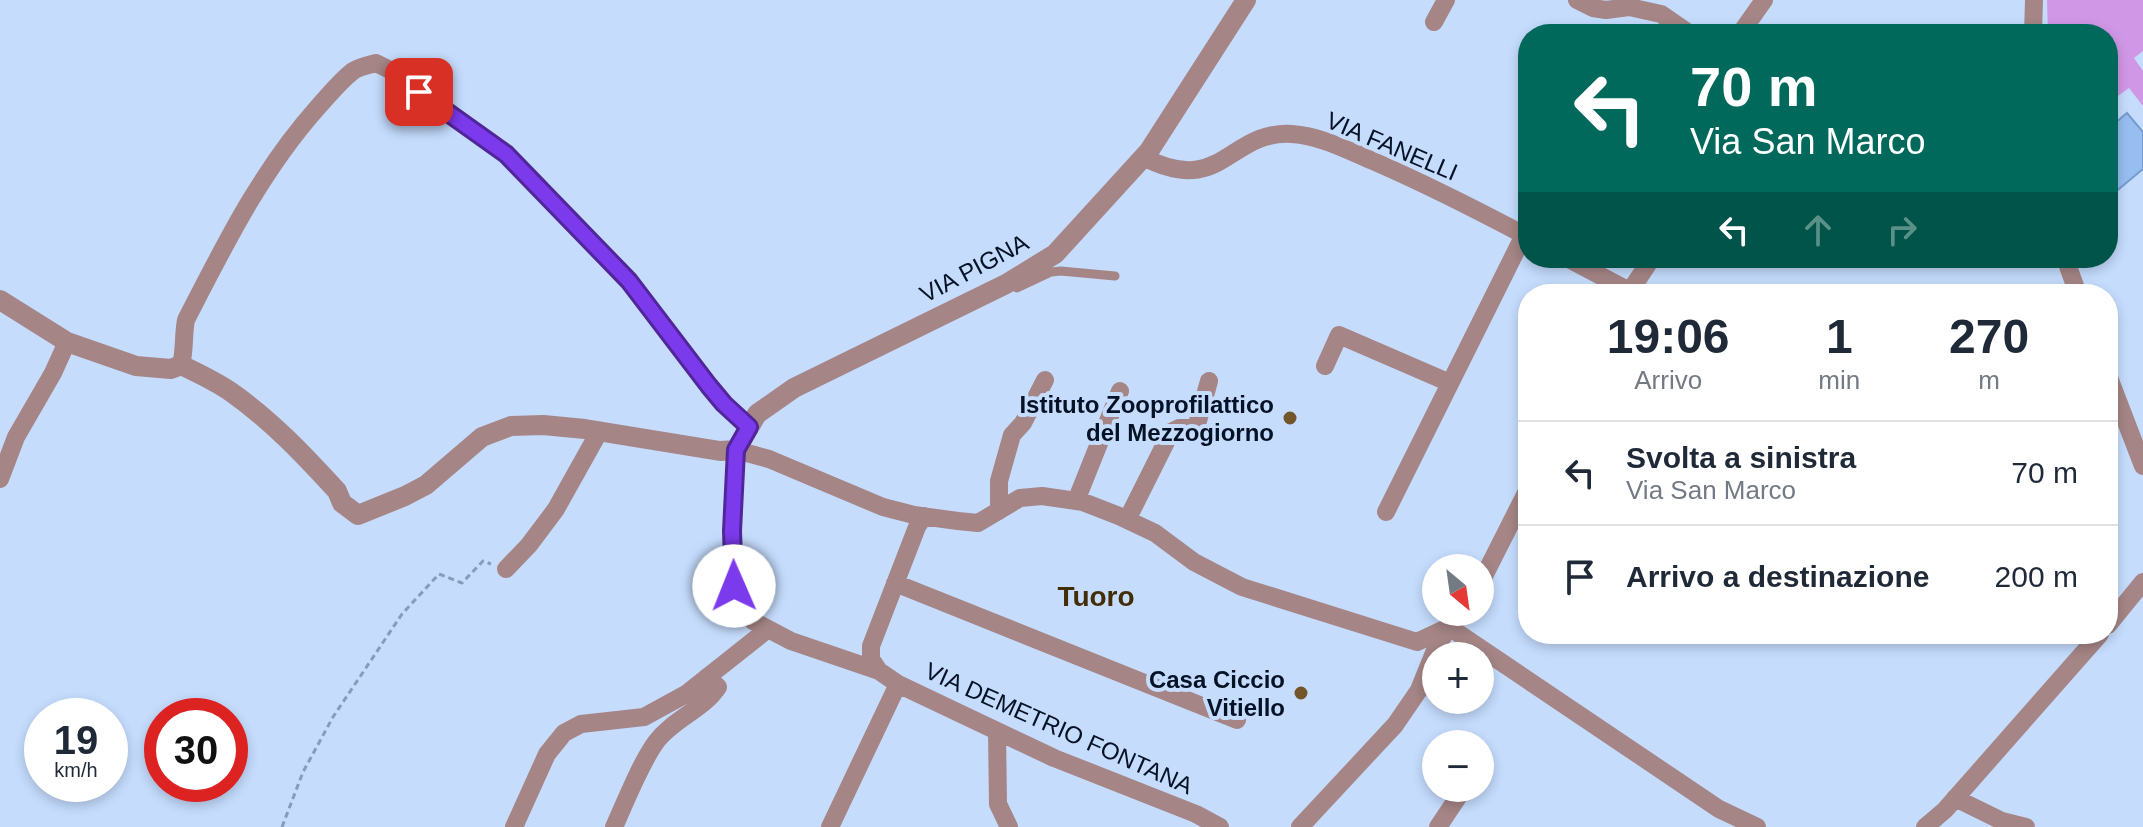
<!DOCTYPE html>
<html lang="it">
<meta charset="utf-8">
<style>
:root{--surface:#fff;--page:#f6f6f7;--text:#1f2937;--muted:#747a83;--line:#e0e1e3}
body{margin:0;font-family:Arial,sans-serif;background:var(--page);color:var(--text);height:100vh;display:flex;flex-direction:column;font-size:30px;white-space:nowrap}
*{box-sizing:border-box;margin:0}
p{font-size:26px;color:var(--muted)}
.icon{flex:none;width:44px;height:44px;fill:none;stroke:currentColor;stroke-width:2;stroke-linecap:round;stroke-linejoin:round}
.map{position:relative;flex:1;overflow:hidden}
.drawer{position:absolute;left:1518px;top:284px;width:600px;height:360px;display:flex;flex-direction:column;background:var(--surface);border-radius:32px;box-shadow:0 4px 12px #0003}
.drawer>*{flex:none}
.top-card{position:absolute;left:1518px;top:24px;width:600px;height:244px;border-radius:32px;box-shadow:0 4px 12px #0003;background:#00695c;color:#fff;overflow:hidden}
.needle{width:52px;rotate:151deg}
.buttons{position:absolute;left:1422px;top:554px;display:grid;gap:16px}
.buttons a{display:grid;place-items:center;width:72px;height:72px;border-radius:50%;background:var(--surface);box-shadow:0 4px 12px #0003;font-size:40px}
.speed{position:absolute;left:24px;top:698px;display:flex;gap:16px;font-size:40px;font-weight:700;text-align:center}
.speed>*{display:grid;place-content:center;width:104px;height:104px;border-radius:50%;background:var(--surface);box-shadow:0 4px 12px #0003;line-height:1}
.speed small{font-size:20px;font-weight:400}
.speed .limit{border:12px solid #d22;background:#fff;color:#111}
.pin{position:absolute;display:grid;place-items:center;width:68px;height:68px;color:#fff;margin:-34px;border-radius:16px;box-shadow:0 4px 12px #0006}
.me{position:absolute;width:88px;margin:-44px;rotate:359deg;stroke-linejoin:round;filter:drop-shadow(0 0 6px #0008)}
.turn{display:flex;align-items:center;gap:28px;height:168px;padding:0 40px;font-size:36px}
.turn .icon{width:104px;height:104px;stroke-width:2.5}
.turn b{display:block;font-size:56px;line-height:68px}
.lanes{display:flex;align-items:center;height:76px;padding:0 40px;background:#0003;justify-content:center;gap:40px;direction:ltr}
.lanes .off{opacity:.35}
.eta{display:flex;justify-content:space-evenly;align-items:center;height:136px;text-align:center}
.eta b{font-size:48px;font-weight:600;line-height:56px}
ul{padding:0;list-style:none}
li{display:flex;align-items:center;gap:24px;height:104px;padding:0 40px;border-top:2px solid var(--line)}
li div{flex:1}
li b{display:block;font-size:30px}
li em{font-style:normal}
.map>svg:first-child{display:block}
</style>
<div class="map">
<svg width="2143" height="827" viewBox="0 0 2143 827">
<rect width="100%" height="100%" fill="#c5dcfd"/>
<!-- green -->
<path fill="#d097e6" d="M2047,0H2143V51L2134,58L2143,71V106L2129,88L2115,98L2108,90V34H2048Z"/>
<!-- building -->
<path fill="#97bdf1" stroke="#769ccf" stroke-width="2" d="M2127,113L2143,132V169L2108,198V129Z"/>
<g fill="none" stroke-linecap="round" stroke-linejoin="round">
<!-- path -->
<path stroke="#889cb9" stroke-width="3" stroke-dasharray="6 4" stroke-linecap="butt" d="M282,827L303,772L333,717L402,614L439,574L462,583L483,561L491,564"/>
<!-- service -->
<path stroke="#a58586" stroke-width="9" d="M1017,288L1051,272L1061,271L1115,276"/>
<!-- minor -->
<path stroke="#a58586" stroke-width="18" d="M1577,0L1593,8L1606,10L1629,7L1661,14L1690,34
M1434,22L1446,0
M1740,34L1764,0
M2033,34L2034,0
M1143,157C1223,198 1228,130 1292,134C1321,136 1347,150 1373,161C1426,184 1477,210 1528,237
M1567,258L1635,294
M2065,258L2078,294
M1628,294L1652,258
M181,365C185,350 183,335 186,320C225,244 261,171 318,107C329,95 340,81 353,71C359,67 368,65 376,63L396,73L443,110L506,154L629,281L709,386L724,404L749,427
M1325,366L1339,335L1450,383
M2108,375L2143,466
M0,479L16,437L53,373L67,342
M1076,501L1120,391
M999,511V481L1012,435L1023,423L1045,380
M1386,512L1524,235
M1127,520L1171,432L1179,428H1196L1209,381
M506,569L529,545L556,509L599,432
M895,583L1237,720
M1480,584L1528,489
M2108,625L2143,582
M1449,627L1719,809L1757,827
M879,671L871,659V646L917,527L924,516
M997,732L998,804L1009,827
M1955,798L2002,821L2026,827
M514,827L547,754L564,733L581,724L644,717L686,694L768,629
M614,827C626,801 640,764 656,742C673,719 703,710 718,687L707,677
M830,827L898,684
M1220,827L1196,814L1054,758L898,684L879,671L791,641L753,621L740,602L734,586L732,531L736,450L769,459L883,507L914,515L958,521L978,523L1020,498L1042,496L1083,502L1119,516L1155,533L1194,562L1242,587L1417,642L1449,627
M1300,827L1395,725L1419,690L1436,648L1449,627L1462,612
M1438,827L1464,788
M1925,827L1945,810L2100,634"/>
<!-- tertiary -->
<path stroke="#a58586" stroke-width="20" d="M0,300L67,342L136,366L171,369L181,365C198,373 215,381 231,392C271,420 304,455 337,491L342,503L358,515L405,496L426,485L482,437L511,426L543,425L585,429L720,451L736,450L757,414L794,388L1006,284L1055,254L1149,151L1246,0"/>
</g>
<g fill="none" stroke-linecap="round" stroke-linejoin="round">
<!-- route casing -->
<g stroke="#51269a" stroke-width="20">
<path id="route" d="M419,92L506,154L629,281L709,386L724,404L749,427L736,450L732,531L734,586"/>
</g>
<!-- route -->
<use href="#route" stroke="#7c3aed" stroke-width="14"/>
</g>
<!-- markers -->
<g fill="#725528" stroke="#c5dcfd" stroke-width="3">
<circle cx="1290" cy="418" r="8"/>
<circle cx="1301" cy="693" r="8"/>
</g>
<g text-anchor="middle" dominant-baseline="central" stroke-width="8" stroke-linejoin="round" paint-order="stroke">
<!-- street labels -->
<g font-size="24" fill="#051225" stroke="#c5dcfd">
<text transform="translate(1392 146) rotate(23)">VIA FANELLI</text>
<text transform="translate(974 268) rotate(-28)">VIA PIGNA</text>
<text transform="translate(1059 728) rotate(24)">VIA DEMETRIO FONTANA</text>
</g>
<!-- poi labels -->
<g font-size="24" font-weight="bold" fill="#051225" stroke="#c5dcfd" text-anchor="end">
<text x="1274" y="404">Istituto Zooprofilattico<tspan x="1274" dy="28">del Mezzogiorno</tspan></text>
<text x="1285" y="679">Casa Ciccio<tspan x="1285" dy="28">Vitiello</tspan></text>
</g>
<!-- quarter labels -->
<g font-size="28" font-weight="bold" fill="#432d07" stroke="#c5dcfd">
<text x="1096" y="596">Tuoro</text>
</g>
</g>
</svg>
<div class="buttons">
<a><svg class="needle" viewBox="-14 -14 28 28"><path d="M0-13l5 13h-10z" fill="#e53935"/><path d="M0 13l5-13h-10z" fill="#747a83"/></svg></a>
<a>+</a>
<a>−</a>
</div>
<div class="speed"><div>19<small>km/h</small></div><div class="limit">30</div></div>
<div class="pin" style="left:419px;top:92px;background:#d93025"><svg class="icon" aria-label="arrive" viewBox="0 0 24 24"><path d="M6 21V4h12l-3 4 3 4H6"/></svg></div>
<svg class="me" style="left:734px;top:586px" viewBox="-20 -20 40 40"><circle r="19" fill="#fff"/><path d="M0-13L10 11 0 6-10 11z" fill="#7c3aed"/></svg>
<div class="top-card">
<div class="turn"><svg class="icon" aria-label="left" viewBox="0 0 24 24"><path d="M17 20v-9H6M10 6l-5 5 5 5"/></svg><div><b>70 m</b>Via San Marco</div></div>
<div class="lanes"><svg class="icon" aria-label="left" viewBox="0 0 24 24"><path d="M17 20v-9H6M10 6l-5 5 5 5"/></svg><svg class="icon off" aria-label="ahead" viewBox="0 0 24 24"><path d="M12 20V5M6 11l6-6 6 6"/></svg><svg class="icon off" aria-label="right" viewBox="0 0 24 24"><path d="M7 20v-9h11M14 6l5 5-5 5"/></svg></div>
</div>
<section class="drawer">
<div class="eta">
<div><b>19:06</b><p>Arrivo</p></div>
<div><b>1</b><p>min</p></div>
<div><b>270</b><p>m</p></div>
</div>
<ul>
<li><svg class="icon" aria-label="left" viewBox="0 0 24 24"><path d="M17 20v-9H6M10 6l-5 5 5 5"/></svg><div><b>Svolta a sinistra</b><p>Via San Marco</p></div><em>70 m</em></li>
<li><svg class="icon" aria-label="arrive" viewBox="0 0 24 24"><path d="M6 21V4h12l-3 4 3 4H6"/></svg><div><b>Arrivo a destinazione</b></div><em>200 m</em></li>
</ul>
</section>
</div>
